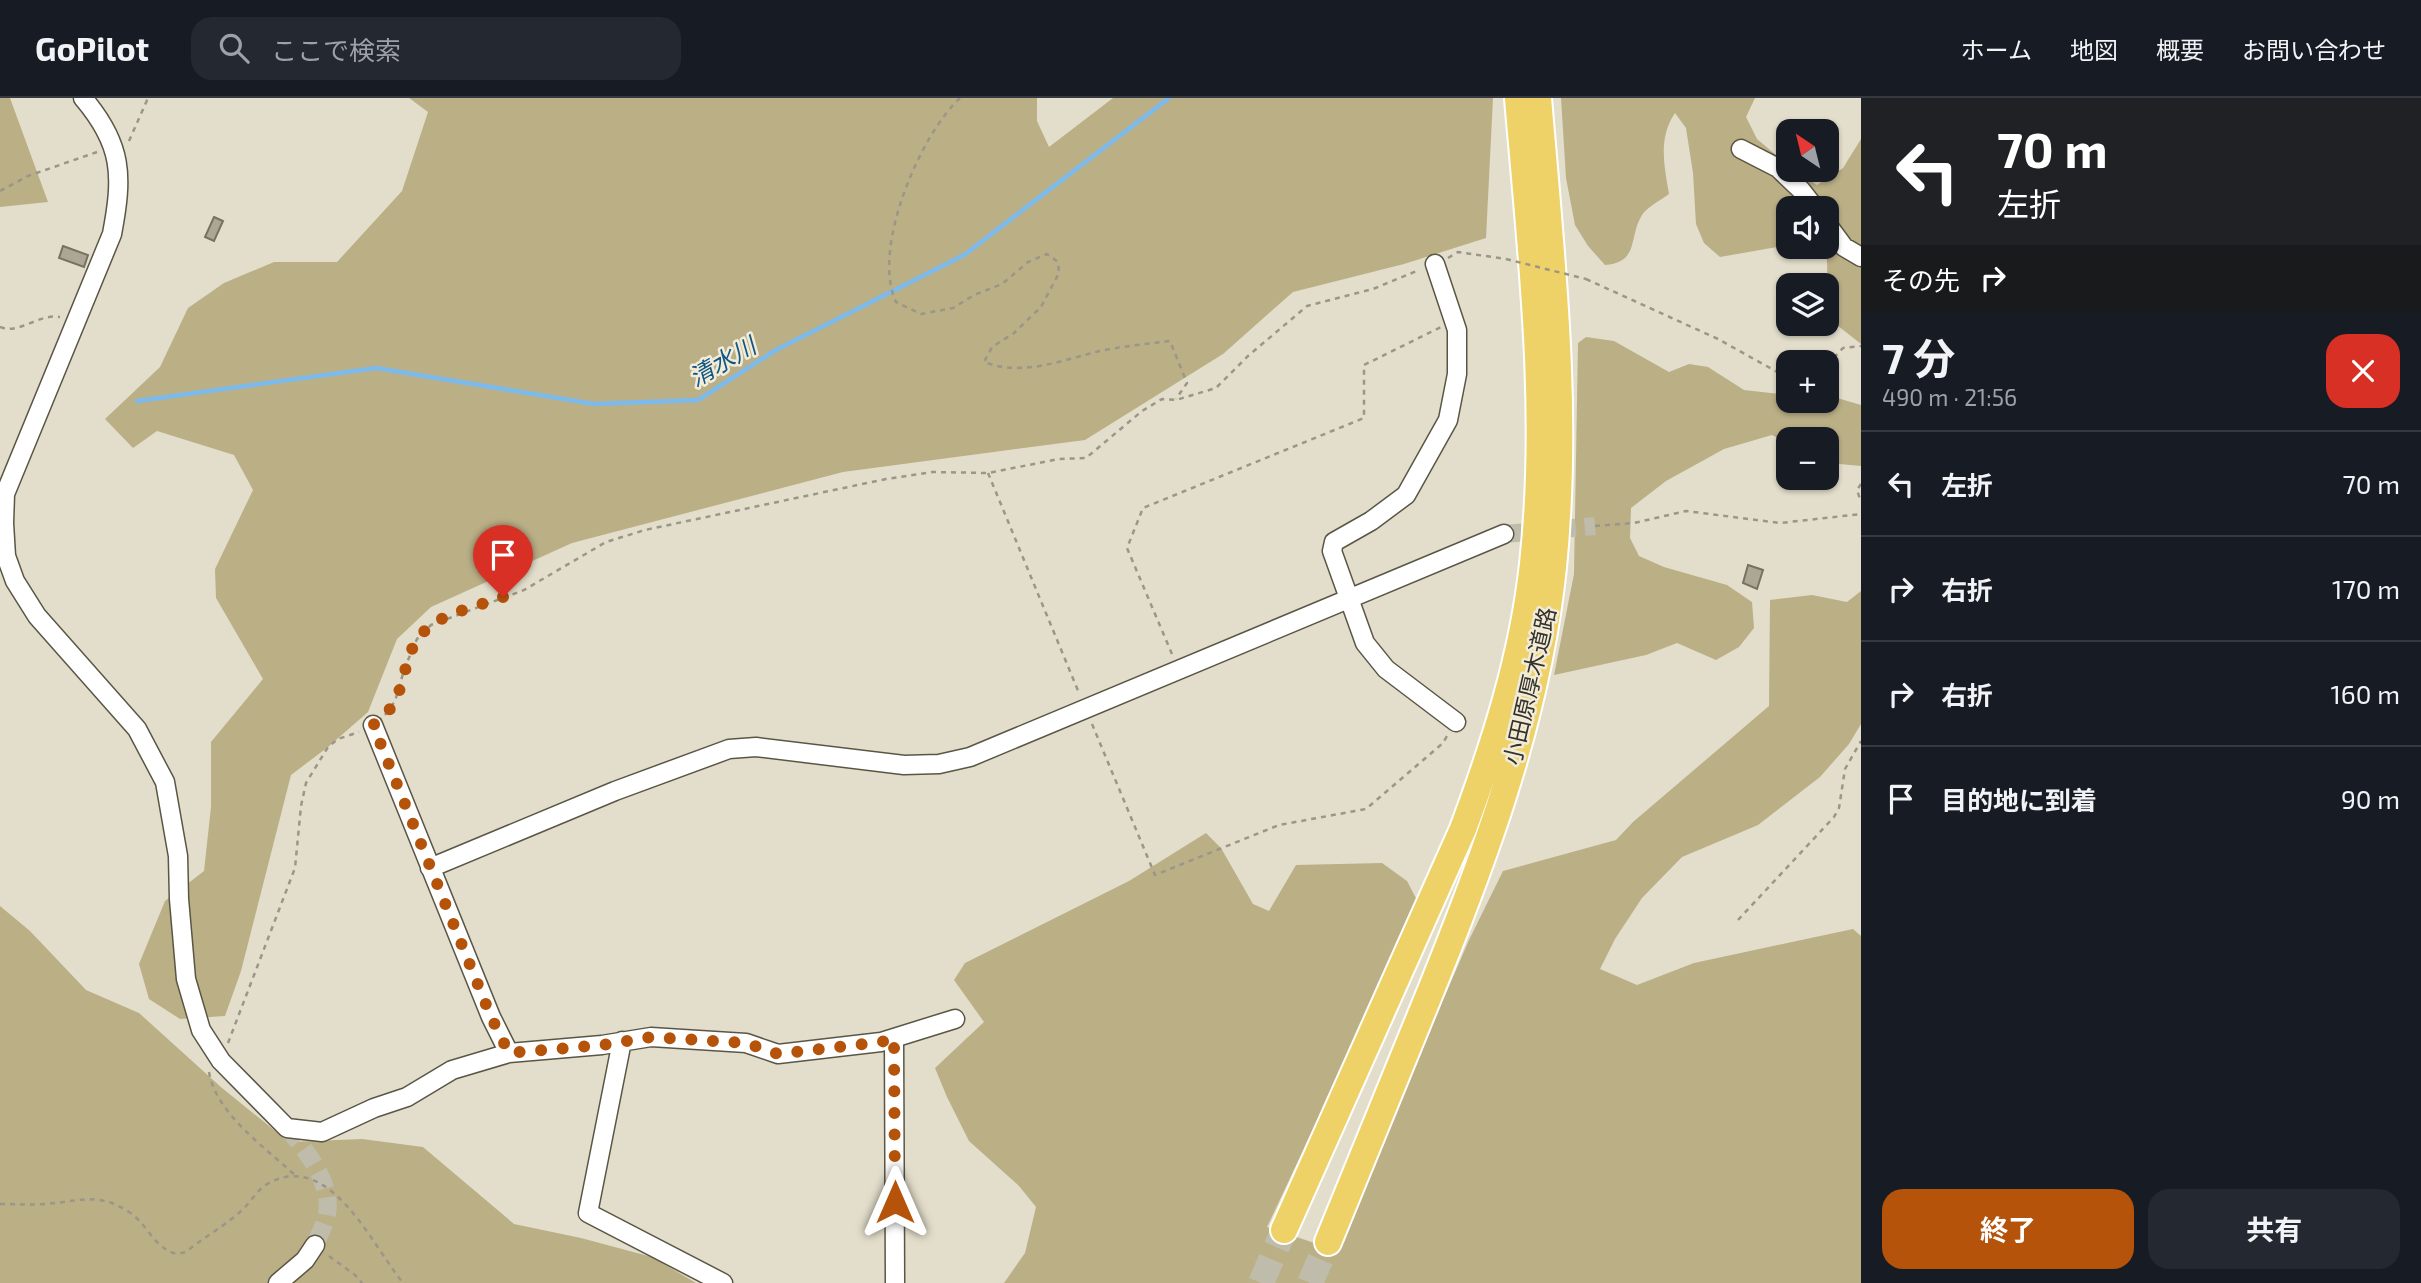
<!DOCTYPE html>
<html lang="ja">
<meta charset="utf-8">
<style>
:root{--surface:#171b24;--page:#242831;--text:#f1f3f6;--muted:#9ea1a6;--line:#363941;--accent:#b45309}
body{margin:0;font-family:"Exo 2","Noto Sans JP",sans-serif;background:var(--page);color:var(--text);height:100vh;display:flex;flex-direction:column;font-size:26px;white-space:nowrap}
*{box-sizing:border-box;margin:0}
p{font-size:23px;color:var(--muted)}
.icon{flex:none;width:38px;height:38px;fill:none;stroke:currentColor;stroke-width:2;stroke-linecap:round;stroke-linejoin:round}
.map{position:relative;flex:1;overflow:hidden}
.side{display:flex;flex-direction:column;background:var(--surface);width:560px}
.side>*{flex:none}
.guide{background:#202124;color:#fff;overflow:hidden}
.needle{width:46px;rotate:325deg}
.controls{position:absolute;left:1776px;top:21px;display:grid;gap:14px}
.controls a{display:grid;place-items:center;width:63px;height:63px;border-radius:14px;background:var(--surface);box-shadow:0 2px 5px #0004;font-size:35px}
.pin{position:absolute;display:grid;place-items:center;width:60px;height:60px;color:#fff;margin:-72px -30px;border-radius:50% 50% 50% 0;rotate:-45deg;box-shadow:0 0 7px #0007}
.pin .icon{rotate:45deg}
.me{position:absolute;width:77px;margin:-38px;rotate:0deg;stroke-linejoin:round;filter:drop-shadow(0 0 5px #0008)}
.turn{display:flex;align-items:center;gap:24px;height:147px;padding:0 21px;font-size:32px}
.turn .icon{width:91px;height:91px;stroke-width:2.5}
.turn b{display:block;font-size:49px;line-height:60px}
.then{display:flex;align-items:center;height:66px;padding:0 21px;background:#0003;gap:14px;font-size:26px}
.round{display:grid;place-items:center;flex:none;width:74px;height:74px;border-radius:21px;background:var(--page)}
.overview{display:flex;align-items:center;justify-content:space-between;height:119px;padding:0 21px}
h1{font-size:42px;font-weight:700;line-height:52px}
.button{display:flex;gap:14px;margin-top:auto;padding:14px 21px}
.button a{flex:1;height:80px;border-radius:21px;background:var(--accent);color:#fff;font-size:28px;font-weight:700;line-height:80px;text-align:center}
.button a+a{background:var(--page);color:var(--text)}
ul{padding:0;list-style:none}
li{display:flex;align-items:center;gap:21px;height:105px;padding:0 21px;border-top:2px solid var(--line)}
li div{flex:1}
li b{display:block;font-size:26px}
li em{font-style:normal}
header{display:flex;align-items:center;gap:42px;box-sizing:border-box;height:98px;padding:0 35px;background:var(--surface);border-bottom:2px solid var(--line)}
header strong{font-size:33px}
nav{display:flex;gap:38px;margin-inline-start:auto;font-size:24px}
.search{width:490px;height:63px;background:var(--page);display:flex;align-items:center;gap:18px;box-sizing:border-box;padding:0 24px;border-radius:21px;color:var(--muted);font-size:26px}
main{display:flex;flex:1;min-height:0}
.map>svg:first-child{display:block}
</style>
<header>
<strong>GoPilot</strong>
<div class="search"><svg class="icon" aria-label="search" viewBox="0 0 24 24"><circle cx="10" cy="10" r="6"/><path d="M15 15l6 6"/></svg>ここで検索</div>
<nav><a>ホーム</a><a>地図</a><a>概要</a><a>お問い合わせ</a></nav>
</header>
<main>
<div class="map">
<svg width="1861" height="1185" viewBox="0 0 1861 1185">
<rect width="100%" height="100%" fill="#e3decb"/>
<!-- green -->
<path fill="#bbaf86" d="M0,0H10L48,104L0,109Z
M409,0H1037V23L1049,49L1113,0H1493L1486,140L1404,166L1293,194L1223,256L1085,342L843,374L572,445L431,509L397,541L368,614L328,649L291,677L241,873L225,918L180,921L149,901L139,866L165,803L204,773L211,709V644L263,581L216,500L215,471L253,392L234,357L157,333L133,350L105,321L160,269L188,210L224,185L274,164H337L402,93L428,14Z
M1561,0H1755L1746,19L1757,41L1788,67V72H1794L1817,87L1843,70L1861,41V246L1828,220L1827,162L1816,149H1827V110H1788V147L1720,159L1704,145L1696,126L1693,75L1686,30L1675,15C1658,40 1664,67 1669,96C1661,102 1647,109 1642,117C1628,140 1640,164 1605,167L1588,148L1575,127L1566,80Z
M1586,239L1614,243L1669,274L1689,266L1708,269L1744,292L1788,297V303H1827V297L1861,307V368L1840,366L1827,361V341H1788V345L1772,337L1724,351L1666,383L1631,410L1630,440L1639,458L1664,469L1727,487L1752,504L1754,530L1739,549L1716,562L1677,545L1646,557L1554,577L1574,476L1578,245Z
M1861,493V626L1849,646L1820,679L1758,727L1682,759L1642,800L1615,841L1600,871L1637,887L1694,865L1853,831L1861,838V1185H1004L1025,1155L1036,1109L1019,1088L969,1043L947,999L935,970L984,924L954,882L965,865L1129,783L1206,735L1221,750L1253,806L1269,813L1296,767L1382,765L1407,783L1419,806L1267,1129L1335,1152L1469,842L1503,773L1616,742L1633,724L1769,608L1770,502L1812,497L1847,504Z
M0,808L30,833L86,892L139,915L222,990L289,1044L362,1041L423,1049L514,1126L581,1140L652,1159L696,1185H0Z"/>
<g fill="none" stroke-linecap="round" stroke-linejoin="round">
<!-- stream -->
<path stroke="#7dbaec" stroke-width="4.5" d="M137,303L376,270L594,306L698,302L776,252L964,157L1169,0"/>
</g>
<!-- building -->
<path fill="#aca795" stroke="#767261" stroke-width="2" d="M214,119L223,123L214,143L205,139Z
M63,148L88,157L84,169L59,160Z
M1748,467L1763,472L1757,491L1743,485Z"/>
<g fill="none" stroke-linecap="round" stroke-linejoin="round">
<!-- minor-tunnel -->
<path stroke="#c0bcab" stroke-width="18" stroke-dasharray="18 9" stroke-linecap="butt" d="M1504,436L1595,428
M287,1030C307,1054 335,1087 326,1121C323,1130 318,1139 315,1147"/>
<!-- highway-tunnel -->
<path stroke="#c0bcab" stroke-width="26" stroke-dasharray="26 13" stroke-linecap="butt" d="M1261,1185L1284,1132
M1310,1185L1328,1144"/>
<!-- minor casing -->
<g stroke="#5a5645" stroke-width="21">
<path id="minor" d="M83,0C123,47 123,78 112,136L5,396L4,425L6,458L15,483L37,518L137,631L165,684L178,758L179,801L186,881L201,932L221,963L287,1030L322,1034L374,1010L407,999L452,972L509,955L602,947L651,939L746,945L778,956L881,944L955,921
M1741,51L1778,70L1801,92L1815,110
M1827,126L1844,149L1861,159
M1435,166L1457,232V276L1448,322L1406,397L1371,423L1334,444L1332,453L1365,545L1386,571L1456,624
M373,627L491,919L509,955
M430,770L615,693L729,651L756,649L904,667L939,666L970,659L1504,436
M894,940L895,1185
M622,943L588,1115L723,1185
M278,1185L305,1162L315,1147"/>
</g>
<!-- highway casing -->
<g stroke="#fff" stroke-width="30">
<path id="highway" d="M1284,1132L1463,731C1495,645 1523,558 1533,466C1550,311 1531,154 1518,0
M1328,1144C1358,1071 1388,997 1418,924C1478,778 1537,627 1553,469C1569,313 1551,156 1538,0"/>
</g>
<!-- path -->
<path stroke="#9a9688" stroke-width="2.5" stroke-dasharray="5 5" stroke-linecap="butt" d="M960,0C920,37 871,151 896,204L921,216L953,210L974,197L1002,186L1028,164L1047,156L1058,164L1059,175L1041,209L1014,235L992,249L984,264C1023,279 1062,262 1100,253C1123,248 1147,246 1170,243L1187,285L1176,301
M129,43L148,0
M0,93L28,78L97,54
M1448,160L1458,154L1506,161
M1586,181L1718,241L1788,280
M0,229C19,237 39,215 60,219
M1827,267L1843,250L1861,248
M988,375L1079,595
M1861,386L1857,392L1861,404
M1595,428L1634,425L1686,413L1780,425L1861,416
M1172,556L1127,450L1143,410L1364,320V267L1441,229
M385,617L395,603L405,569L417,541L431,527L524,492L606,444L645,432L886,381L932,374L988,375L1059,361L1086,360L1142,313L1162,301L1176,302L1216,290L1248,258L1307,208L1373,191L1419,172
M1092,626L1155,777L1279,727L1366,711L1443,645L1447,638
M1738,822L1834,719L1839,710L1845,671L1861,643
M228,945L295,770L301,708L306,685L328,649L338,641L359,634
M209,974C216,1016 266,1050 297,1079
M0,1106C15,1106 29,1107 44,1106C78,1104 97,1093 129,1114C148,1126 153,1150 177,1156L186,1154C204,1139 225,1128 242,1112C250,1105 256,1094 264,1088C328,1047 371,1146 403,1185
M329,1158L355,1177L362,1185"/>
<!-- minor -->
<use href="#minor" stroke="#fff" stroke-width="18"/>
<!-- highway -->
<use href="#highway" stroke="#eed167" stroke-width="26"/>
<!-- path-bridge -->
<path stroke="#9a9688" stroke-width="2.5" stroke-dasharray="5 5" stroke-linecap="butt" d="M1506,161L1586,181"/>
</g>
<g fill="none" stroke-linecap="round" stroke-linejoin="round">
<!-- route -->
<path stroke="#b45309" stroke-width="12" stroke-dasharray="0 21.6" d="M503,499C481,507 445,515 428,530C405,548 407,579 395,603C390,613 381,621 373,627L491,919L509,955L602,947L652,939L746,945L778,956L881,944L894,940L895,1104"/>
</g>
<g text-anchor="middle" dominant-baseline="central" stroke-width="5" stroke-linejoin="round" paint-order="stroke">
<!-- street labels -->
<g font-size="23" fill="#34322b" stroke="#f1ebd8">
<text transform="translate(1529 588) rotate(-77)">小田原厚木道路</text>
</g>
<!-- water labels -->
<g font-size="24" font-style="italic" fill="#115786" stroke="#f1ebd8">
<text transform="translate(722 263) rotate(-30)">清水川</text>
</g>
</g>
</svg>
<div class="controls">
<a><svg class="needle" viewBox="-14 -14 28 28"><path d="M0-13l5 13h-10z" fill="#e53935"/><path d="M0 13l5-13h-10z" fill="#9ea1a6"/></svg></a>
<a><svg class="icon" aria-label="sound" viewBox="0 0 24 24"><path d="M4 9h4l5-4v14l-5-4H4zM17 9q2 3 0 6"/></svg></a>
<a><svg class="icon" aria-label="layers" viewBox="0 0 24 24"><path d="M12 4l9 5-9 5-9-5zM3 14l9 5 9-5"/></svg></a>
<a>+</a>
<a>−</a>
</div>
<div class="pin" style="left:503px;top:499px;background:#d93025"><svg class="icon" aria-label="arrive" viewBox="0 0 24 24"><path d="M6 21V4h12l-3 4 3 4H6"/></svg></div>
<svg class="me" style="left:895px;top:1104px" viewBox="-20 -20 40 40"><path d="M0-17L14 15 0 8-14 15z" fill="#b45309" stroke="#fff" stroke-width="4"/></svg>
</div>
<section class="side">
<div class="guide">
<div class="turn"><svg class="icon" aria-label="left" viewBox="0 0 24 24"><path d="M17 20v-9H6M10 6l-5 5 5 5"/></svg><div><b>70 m</b>左折</div></div>
<div class="then">その先<svg class="icon" aria-label="right" viewBox="0 0 24 24"><path d="M7 20v-9h11M14 6l5 5-5 5"/></svg></div>
</div>
<div class="overview"><div><h1>7 分</h1><p>490 m · 21:56</p></div><a class="round" style="background:#d93025;color:#fff"><svg class="icon" aria-label="close" viewBox="0 0 24 24"><path d="M6 6l12 12M18 6L6 18"/></svg></a></div>
<ul>
<li><svg class="icon" aria-label="left" viewBox="0 0 24 24"><path d="M17 20v-9H6M10 6l-5 5 5 5"/></svg><div><b>左折</b></div><em>70 m</em></li>
<li><svg class="icon" aria-label="right" viewBox="0 0 24 24"><path d="M7 20v-9h11M14 6l5 5-5 5"/></svg><div><b>右折</b></div><em>170 m</em></li>
<li><svg class="icon" aria-label="right" viewBox="0 0 24 24"><path d="M7 20v-9h11M14 6l5 5-5 5"/></svg><div><b>右折</b></div><em>160 m</em></li>
<li><svg class="icon" aria-label="arrive" viewBox="0 0 24 24"><path d="M6 21V4h12l-3 4 3 4H6"/></svg><div><b>目的地に到着</b></div><em>90 m</em></li>
</ul>
<div class="button"><a>終了</a><a>共有</a></div>
</section>
</main>
